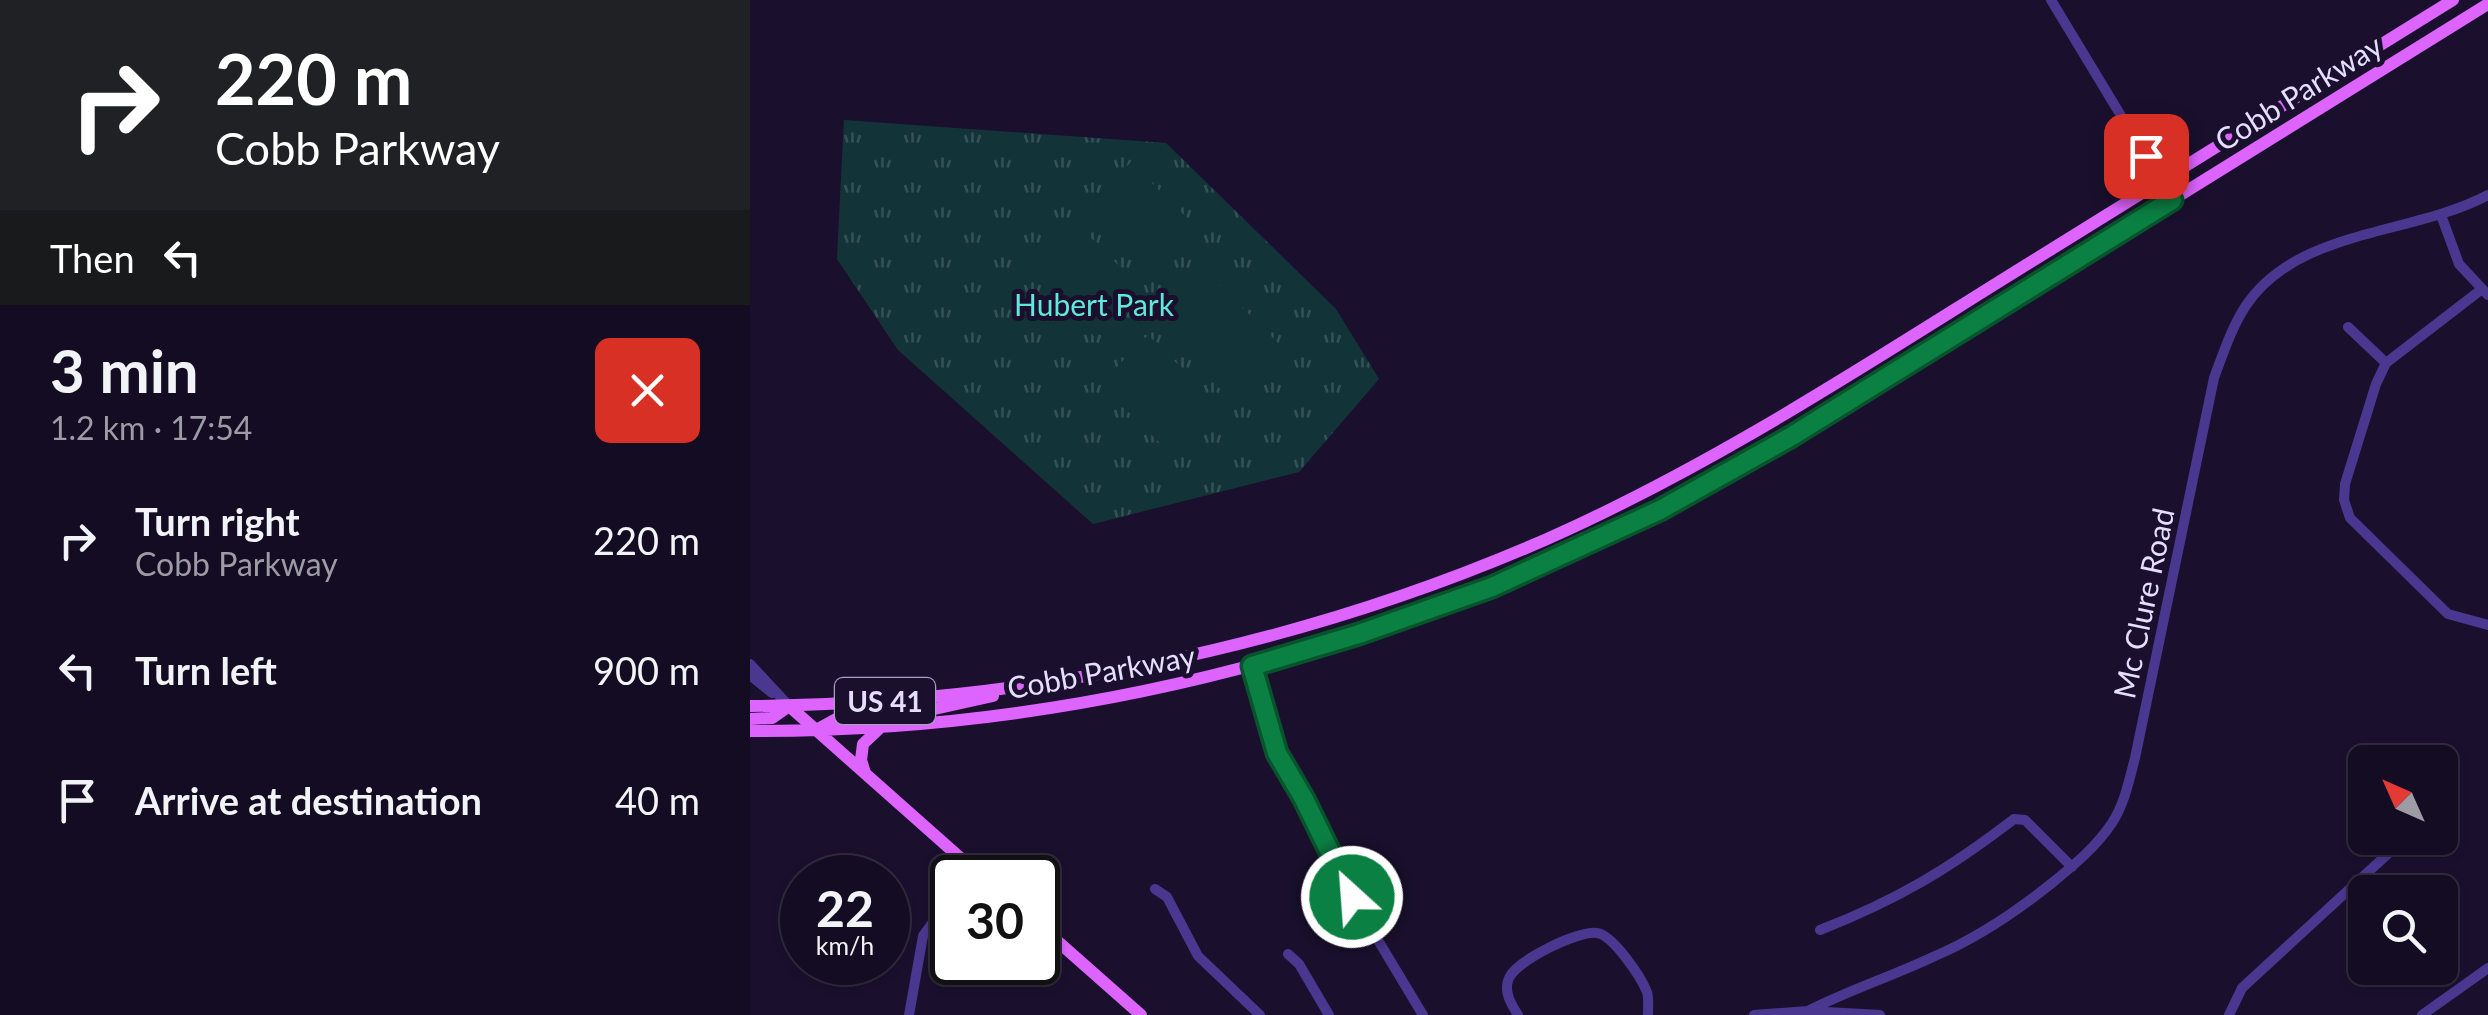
<!DOCTYPE html>
<meta charset="utf-8">
<style>
:root{--surface:#140c22;--page:#1d152a;--text:#f1f3f6;--muted:#9d9ba5;--line:#332c40}
body{margin:0;font-family:Lato,sans-serif;background:var(--page);color:var(--text);height:100vh;display:flex;flex-direction:column;font-size:38px;white-space:nowrap}
*{box-sizing:border-box;margin:0}
p{font-size:32px;color:var(--muted)}
.icon{flex:none;width:55px;height:55px;fill:none;stroke:currentColor;stroke-width:2;stroke-linecap:round;stroke-linejoin:round}
.map{position:relative;flex:1;overflow:hidden}
.details{display:flex;flex-direction:column;background:var(--surface);width:750px}
.details>*{flex:none}
.hud{background:#202124;color:#fff;overflow:hidden}
.needle{width:65px;rotate:315deg}
.buttons{position:absolute;left:1598px;top:745px;display:grid;gap:20px}
.buttons a{display:grid;place-items:center;width:110px;height:110px;border-radius:15px;background:var(--surface);box-shadow:0 2px 8px #0004,0 0 0 2px var(--line);font-size:50px}
.speed{position:absolute;left:30px;top:855px;display:flex;gap:20px;font-size:50px;font-weight:700;text-align:center}
.speed>*{display:grid;place-content:center;width:130px;height:130px;border-radius:50%;background:var(--surface);box-shadow:0 2px 8px #0004,0 0 0 2px var(--line);line-height:1}
.speed small{font-size:25px;font-weight:400}
.speed .limit{border:5px solid #111;border-radius:15px;background:#fff;color:#111}
.pin{position:absolute;display:grid;place-items:center;width:85px;height:85px;color:#fff;margin:-42px;border-radius:20px;box-shadow:0 5px 15px #0006}
.me{position:absolute;width:110px;margin:-55px;rotate:334deg;stroke-linejoin:round;filter:drop-shadow(0 0 8px #0008)}
.turn{display:flex;align-items:center;gap:35px;height:210px;padding:0 50px;font-size:45px}
.turn .icon{width:130px;height:130px;stroke-width:2.5}
.turn b{display:block;font-size:70px;line-height:85px}
.then{display:flex;align-items:center;height:95px;padding:0 50px;background:#0003;gap:20px;font-size:38px}
.round{display:grid;place-items:center;flex:none;width:105px;height:105px;border-radius:15px;background:var(--page)}
.headline{display:flex;align-items:center;justify-content:space-between;height:170px;padding:0 50px}
h1{font-size:60px;font-weight:700;line-height:75px}
ul{padding:0;list-style:none}
li{display:flex;align-items:center;gap:30px;height:130px;padding:0 50px}
li div{flex:1}
li b{display:block;font-size:38px}
li em{font-style:normal}
main{display:flex;flex:1;min-height:0}
.map>svg:first-child{display:block}
</style>
<main>
<section class="details">
<div class="hud">
<div class="turn"><svg class="icon" aria-label="right" viewBox="0 0 24 24"><path d="M7 20v-9h11M14 6l5 5-5 5"/></svg><div><b>220 m</b>Cobb Parkway</div></div>
<div class="then">Then<svg class="icon" aria-label="left" viewBox="0 0 24 24"><path d="M17 20v-9H6M10 6l-5 5 5 5"/></svg></div>
</div>
<div class="headline"><div><h1>3 min</h1><p>1.2 km · 17:54</p></div><a class="round" style="background:#d93025;color:#fff"><svg class="icon" aria-label="close" viewBox="0 0 24 24"><path d="M6 6l12 12M18 6L6 18"/></svg></a></div>
<ul>
<li><svg class="icon" aria-label="right" viewBox="0 0 24 24"><path d="M7 20v-9h11M14 6l5 5-5 5"/></svg><div><b>Turn right</b><p>Cobb Parkway</p></div><em>220 m</em></li>
<li><svg class="icon" aria-label="left" viewBox="0 0 24 24"><path d="M17 20v-9H6M10 6l-5 5 5 5"/></svg><div><b>Turn left</b></div><em>900 m</em></li>
<li><svg class="icon" aria-label="arrive" viewBox="0 0 24 24"><path d="M6 21V4h12l-3 4 3 4H6"/></svg><div><b>Arrive at destination</b></div><em>40 m</em></li>
</ul>
</section>
<div class="map">
<svg width="1738" height="1015" viewBox="0 0 1738 1015">
<defs>
<pattern id="grass-tufts" width="24" height="20" patternUnits="userSpaceOnUse" patternTransform="scale(2.5)"><rect width="24" height="20" fill="#123439"/><path d="M3 7l-1-3M5 7V3M7 7l1-3M15 17l-1-3M17 17v-4M19 17l1-3" fill="none" stroke="#345157"/></pattern>
</defs>
<rect width="100%" height="100%" fill="#1a102e"/>
<!-- grass -->
<path fill="url(#grass-tufts)" d="M94,120L416,143L586,309L629,379L549,472L343,524L148,350L87,259Z"/>
<!-- pitch -->
<path fill="#123439" d="M381,162L452,233L404,281L333,211Z
M321,218L392,289L345,337L273,267Z
M459,274L542,357L490,409L407,326Z
M398,335L470,406L422,455L350,384Z"/>
<g fill="none" stroke-linecap="round" stroke-linejoin="round">
<!-- minor -->
<path stroke="#4a3890" stroke-width="10" d="M1301,0L1422,200
M1691,215L1709,264L1738,295
M1732,289L1636,363L1626,384L1595,484L1594,500L1600,518L1698,614L1738,625
M1598,327L1636,363
M0,664L39,706
M501,666L527,753L554,799L602,897L673,1015
M0,675L22,693
M405,889L417,897L448,956L510,1015
M1070,930C1147,900 1199,869 1264,819L1275,820L1322,867
M538,954L549,964L579,1015
M1058,1011C1099,990 1143,976 1185,956C1227,938 1267,911 1302,883C1324,865 1346,847 1362,823C1375,803 1379,780 1385,758L1464,378C1473,354 1481,329 1495,307C1547,228 1661,236 1738,195
M159,1015L173,936L202,896
M768,1015C761,1004 753,991 759,978C766,961 828,930 847,933C863,935 891,977 897,992C899,999 898,1007 898,1015
M1004,1015L1058,1011L1130,1015
M1479,1015L1492,988L1655,838
M1672,1015L1738,968"/>
<!-- major -->
<path stroke="#de64ff" stroke-width="12" d="M0,706C272,704 548,648 797,539C955,469 1100,375 1247,283C1398,188 1550,94 1703,0
M39,706L233,878
M0,719L22,718L39,706
M68,729L88,718L180,710L243,696
M0,731C374,732 721,624 1042,436L1738,4
M115,773L111,760L113,744L131,727
M204,854L207,878
M288,924L391,1015"/>
</g>
<g fill="none" stroke-linecap="round" stroke-linejoin="round">
<!-- route casing -->
<g stroke="#07532c" stroke-width="25">
<path id="route" d="M602,897L554,799L527,753L502,666L609,634L742,587L910,510L1042,436L1422,200L1396,156"/>
</g>
<!-- route -->
<use href="#route" stroke="#0b8043" stroke-width="18"/>
</g>
<g text-anchor="middle" dominant-baseline="central" stroke-width="10" stroke-linejoin="round" paint-order="stroke">
<!-- shield labels -->
<rect fill="#1a102e" stroke="#a9a0c0" stroke-width="2.5" x="85" y="678" width="100" height="46" rx="8"/>
<g font-size="28" font-weight="bold" fill="#e6ddff">
<text x="135" y="701">US 41</text>
</g>
<!-- street labels -->
<g font-size="30" fill="#e6ddff" stroke="#1a102e">
<text transform="translate(1548 92) rotate(-32)">Cobb Parkway</text>
<text transform="translate(1393 603) rotate(-78)">Mc Clure Road</text>
<text transform="translate(351 671) rotate(-10)">Cobb Parkway</text>
</g>
<!-- park labels -->
<g font-size="30" fill="#5fe9dc" stroke="#1a102e">
<text x="344" y="304">Hubert Park</text>
</g>
</g>
</svg>
<div class="buttons">
<a><svg class="needle" viewBox="-14 -14 28 28"><path d="M0-13l5 13h-10z" fill="#e53935"/><path d="M0 13l5-13h-10z" fill="#9d9ba5"/></svg></a>
<a><svg class="icon" aria-label="search" viewBox="0 0 24 24"><circle cx="10" cy="10" r="6"/><path d="M15 15l6 6"/></svg></a>
</div>
<div class="speed"><div>22<small>km/h</small></div><div class="limit">30</div></div>
<div class="pin" style="left:1396px;top:156px;background:#d93025"><svg class="icon" aria-label="arrive" viewBox="0 0 24 24"><path d="M6 21V4h12l-3 4 3 4H6"/></svg></div>
<svg class="me" style="left:602px;top:897px" viewBox="-20 -20 40 40"><circle r="17" fill="#0b8043" stroke="#fff" stroke-width="3"/><path d="M0-11L8 9 0 5-8 9z" fill="#fff"/></svg>
</div>
</main>
